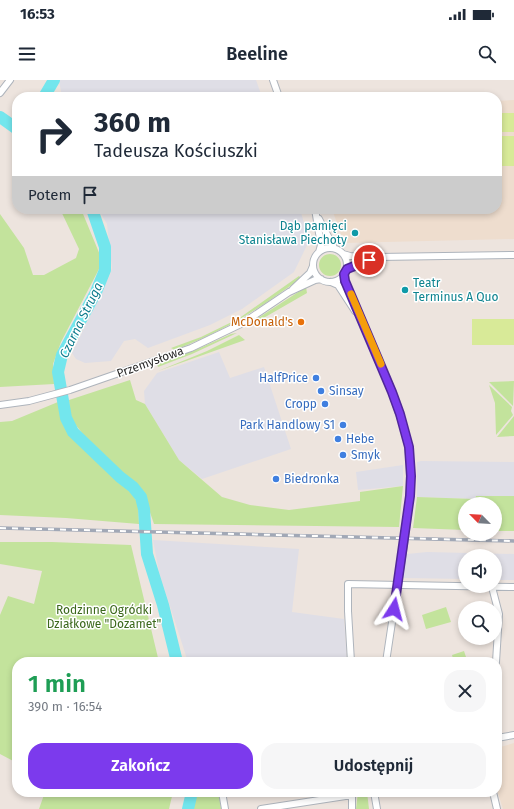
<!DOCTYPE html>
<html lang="pl">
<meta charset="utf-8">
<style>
:root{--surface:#fff;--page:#f6f6f7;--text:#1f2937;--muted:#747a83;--accent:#7c3aed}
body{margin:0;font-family:"Fira Sans",sans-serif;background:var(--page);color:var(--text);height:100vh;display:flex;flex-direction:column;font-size:15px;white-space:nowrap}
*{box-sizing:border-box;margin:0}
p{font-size:13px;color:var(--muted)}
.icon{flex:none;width:22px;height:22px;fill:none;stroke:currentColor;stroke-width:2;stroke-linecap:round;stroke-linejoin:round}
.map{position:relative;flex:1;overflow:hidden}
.sheet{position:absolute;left:12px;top:577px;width:490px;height:140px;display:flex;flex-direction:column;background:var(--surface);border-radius:16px;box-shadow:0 2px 6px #0003}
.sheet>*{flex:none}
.hud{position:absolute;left:12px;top:12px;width:490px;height:122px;border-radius:16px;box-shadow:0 2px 6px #0003;background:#fff;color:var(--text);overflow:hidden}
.needle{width:26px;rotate:294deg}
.tools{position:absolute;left:458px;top:417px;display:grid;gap:8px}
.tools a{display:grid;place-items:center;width:44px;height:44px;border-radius:50%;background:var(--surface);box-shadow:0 2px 6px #0003;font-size:20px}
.pin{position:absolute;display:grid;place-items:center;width:34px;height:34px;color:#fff;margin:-17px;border:2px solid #fff;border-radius:50%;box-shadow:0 1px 4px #0007}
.me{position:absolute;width:44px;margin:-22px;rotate:9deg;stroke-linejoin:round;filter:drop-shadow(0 0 3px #0008)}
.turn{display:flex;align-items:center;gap:14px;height:84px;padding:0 16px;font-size:18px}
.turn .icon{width:52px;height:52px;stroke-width:2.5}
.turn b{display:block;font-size:28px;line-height:34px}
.then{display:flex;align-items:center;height:38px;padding:0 16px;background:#0003;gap:8px;font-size:15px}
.round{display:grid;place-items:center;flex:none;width:42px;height:42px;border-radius:16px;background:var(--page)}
.overview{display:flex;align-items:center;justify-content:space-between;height:68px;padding:0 16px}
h1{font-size:24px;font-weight:600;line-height:30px;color:#1e9e55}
.button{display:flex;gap:8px;margin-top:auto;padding:8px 16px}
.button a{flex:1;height:46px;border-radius:16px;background:var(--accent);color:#fff;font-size:16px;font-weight:600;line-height:46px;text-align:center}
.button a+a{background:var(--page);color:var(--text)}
.status{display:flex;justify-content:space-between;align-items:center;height:28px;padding:0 20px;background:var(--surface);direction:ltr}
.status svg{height:11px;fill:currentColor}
header{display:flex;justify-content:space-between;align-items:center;height:52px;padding:0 16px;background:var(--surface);font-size:18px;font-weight:600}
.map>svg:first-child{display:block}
</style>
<div class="status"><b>16:53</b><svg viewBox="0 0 49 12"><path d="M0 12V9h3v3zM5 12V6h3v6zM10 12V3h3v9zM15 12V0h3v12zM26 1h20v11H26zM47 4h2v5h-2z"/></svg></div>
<header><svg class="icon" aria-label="menu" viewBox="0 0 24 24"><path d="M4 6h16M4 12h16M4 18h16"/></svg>Beeline<svg class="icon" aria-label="search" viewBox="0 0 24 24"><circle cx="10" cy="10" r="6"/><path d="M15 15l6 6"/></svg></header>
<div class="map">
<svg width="514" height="729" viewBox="0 0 514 729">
<rect width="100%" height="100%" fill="#ede4de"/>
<!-- industrial -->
<path fill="#dfdee6" d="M59,0H256L262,17H62Z
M98,129H300L309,161L294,192L242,229L210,245L148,268L135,259L124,261L111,281L85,283L76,279L72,273L110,195L112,188L107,144Z
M219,272L230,298L264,287L291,369L202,399L179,380L145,324L144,311L157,293Z
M421,381L514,382V416H476V419L417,417V382Z
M403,385V406L358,410L356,392Z
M153,460L299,469L292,532L344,539L347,582H188L159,492Z
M427,472L514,474V500H495V476H465V499L403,498L407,474Z"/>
<!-- education -->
<path fill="#eeddce" d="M514,20V159L344,163L332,129H497V21Z
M514,663V729H503L497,710V668Z"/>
<!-- green -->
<path fill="#c3e39c" d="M60,129H81L100,175L99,189L61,262L53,284L54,304L0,307V134L24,168L33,195H44L76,178L79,169Z
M319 185a11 11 0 1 1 22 0a11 11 0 1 1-22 0Z
M299,196L301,198C258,230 225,250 175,270L171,268L201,257L238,239Z
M306,207L307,213L253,244L255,240Z
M237,253L192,274L158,287L157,284L200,268L231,254Z
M239,255L245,260L158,291L207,271Z
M130,300L136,320L145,324L179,380L222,417L250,425L289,430L360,421V412L403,406L399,447L154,444L143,412L83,354L70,338L69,320Z
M514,301L513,326L489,302Z
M489,305L512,327L511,331L513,335L496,355L495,323Z
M58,322L64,346L74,360L127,407L138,423L139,444L66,438L0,435V342L12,341Z
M514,336V356L497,357Z
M476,416H514V451H495V424H465V450L413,448L417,417L475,419Z
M0,462H52L131,465L159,582H17V683L0,674V535L8,516L34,524L42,491L0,484Z
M446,527L451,542L426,549L422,535Z
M464,571L467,580L454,582L452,575Z
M45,712H173L169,729H39Z
M195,712H219L221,729H190Z
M358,712H367L369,729H356Z"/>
<!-- pitch -->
<path fill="#d8ea98" d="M497,33H514V52H497Z
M497,56H514V86H497Z
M472,239H514V265H472Z"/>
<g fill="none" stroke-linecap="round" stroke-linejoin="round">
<!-- river -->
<path stroke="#73e6ed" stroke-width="12" d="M44,17L54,0
M0,37L17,49
M92,129L105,167V190L96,212L62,275L58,292L66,338L73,352L120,397L133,407L141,417L144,429L147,474L163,525L177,582
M188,729L192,712"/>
<!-- minor casing -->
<g stroke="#aeb4bc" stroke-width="8">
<path id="minor" d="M273,0L279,17
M0,13L10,0
M315,129L321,165L319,172
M319,139L334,168
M313 185a17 17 0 1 1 34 0a17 17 0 1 1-34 0Z
M343,174L350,176L379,177L514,175
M347,189L359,182L373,179
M344,194L345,201L392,312L407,358
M331,202L338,205L355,231
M293,209L310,193L313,186
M0,325L29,321L70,310L191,268L243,243L289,212L315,200L321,199
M492,507L499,534L496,582
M351,582L348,531V504L514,507
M386,582L394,529
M497,658L514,655
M222,712L225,729
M374,712L377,729
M493,712L497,729
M261,729L352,715
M352,729V712"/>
</g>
<!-- minor -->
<use href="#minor" stroke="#fff" stroke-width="6"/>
<!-- rail casing -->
<g stroke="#a1a8b6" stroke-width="3.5">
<path id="rail" d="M0,448L514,461"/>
</g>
<!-- rail -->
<use href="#rail" stroke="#fff" stroke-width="2" stroke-dasharray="6" stroke-linecap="butt"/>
<!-- minor-bridge casing -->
<g stroke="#aeb4bc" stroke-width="8" stroke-linecap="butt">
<path id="minor-bridge" d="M394,529C402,473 416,415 407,358"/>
</g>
<!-- minor-bridge -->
<use href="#minor-bridge" stroke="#fff" stroke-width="6"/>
</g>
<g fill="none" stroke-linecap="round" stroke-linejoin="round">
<!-- route casing -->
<g stroke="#51269a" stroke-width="10">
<path id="route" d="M369,180L347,189L344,194L345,201L392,312L400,334L409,367L411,396L410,416L394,529"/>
</g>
<!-- route -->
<use href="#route" stroke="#7c3aed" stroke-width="7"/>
<!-- slow -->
<path stroke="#f59e0b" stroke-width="7" d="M351,214L381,284"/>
</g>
<!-- markers -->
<g fill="#0f9aa8" stroke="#fff" stroke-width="1.5">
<circle cx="355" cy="153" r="4"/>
<circle cx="405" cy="210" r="4"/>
</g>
<circle fill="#e8710a" stroke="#fff" stroke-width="1.5" cx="301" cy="242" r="4"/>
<g fill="#3f7fe0" stroke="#fff" stroke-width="1.5">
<circle cx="316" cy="298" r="4"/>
<circle cx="321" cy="311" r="4"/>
<circle cx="325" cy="324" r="4"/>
<circle cx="343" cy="345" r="4"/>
<circle cx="338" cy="359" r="4"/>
<circle cx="343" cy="375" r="4"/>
<circle cx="276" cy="399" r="4"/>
</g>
<g text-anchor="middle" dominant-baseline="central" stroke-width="3" stroke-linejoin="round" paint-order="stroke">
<!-- culture labels -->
<g font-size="12" fill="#0d838f" stroke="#fff" text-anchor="end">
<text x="347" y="146">Dąb pamięci<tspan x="347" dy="14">Stanisława Piechoty</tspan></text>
<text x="413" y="203" text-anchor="start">Teatr<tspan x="413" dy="14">Terminus A Quo</tspan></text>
</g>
<!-- food labels -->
<g font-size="12" fill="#c56008" stroke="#fff" text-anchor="end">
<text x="293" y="242">McDonald's</text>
</g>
<!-- street labels -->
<g font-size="12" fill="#2c2c2c" stroke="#fff">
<text transform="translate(150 282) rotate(-20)">Przemysłowa</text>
</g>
<!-- shop labels -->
<g font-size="12" fill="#366cbe" stroke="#fff" text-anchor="start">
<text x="308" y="298" text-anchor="end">HalfPrice</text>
<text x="329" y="311">Sinsay</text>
<text x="317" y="324" text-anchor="end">Cropp</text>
<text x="335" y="345" text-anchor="end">Park Handlowy S1</text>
<text x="346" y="359">Hebe</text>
<text x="351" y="375">Smyk</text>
<text x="284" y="399">Biedronka</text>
</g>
<!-- park labels -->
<g font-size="12" fill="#3c691c" stroke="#fff">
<text x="104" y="530">Rodzinne Ogródki<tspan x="104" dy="14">Działkowe "Dozamet"</tspan></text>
</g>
<!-- water labels -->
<g font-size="13" font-style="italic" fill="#0f7d8e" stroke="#fff">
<text transform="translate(81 240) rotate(-64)">Czarna Struga</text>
</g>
</g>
</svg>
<div class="tools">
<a><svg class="needle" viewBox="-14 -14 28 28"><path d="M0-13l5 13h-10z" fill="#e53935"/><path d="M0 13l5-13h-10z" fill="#747a83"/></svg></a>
<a><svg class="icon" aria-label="sound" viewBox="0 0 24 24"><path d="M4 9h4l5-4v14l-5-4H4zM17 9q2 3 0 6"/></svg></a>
<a><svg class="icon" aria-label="search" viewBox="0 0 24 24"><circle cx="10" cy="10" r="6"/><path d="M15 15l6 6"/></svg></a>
</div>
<div class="pin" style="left:369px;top:180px;background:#d93025"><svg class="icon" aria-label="arrive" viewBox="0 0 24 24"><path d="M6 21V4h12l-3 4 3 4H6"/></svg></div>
<svg class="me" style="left:394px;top:529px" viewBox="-20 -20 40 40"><path d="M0-17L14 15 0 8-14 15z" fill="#7c3aed" stroke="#fff" stroke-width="4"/></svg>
<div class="hud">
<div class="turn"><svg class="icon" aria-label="right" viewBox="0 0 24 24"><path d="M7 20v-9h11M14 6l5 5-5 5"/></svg><div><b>360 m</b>Tadeusza Kościuszki</div></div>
<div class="then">Potem<svg class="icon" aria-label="arrive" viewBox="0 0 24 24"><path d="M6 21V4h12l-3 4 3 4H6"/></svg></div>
</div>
<section class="sheet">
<div class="overview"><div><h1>1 min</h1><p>390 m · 16:54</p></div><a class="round"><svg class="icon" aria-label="close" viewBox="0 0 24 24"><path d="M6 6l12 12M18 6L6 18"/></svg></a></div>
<div class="button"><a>Zakończ</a><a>Udostępnij</a></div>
</section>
</div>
